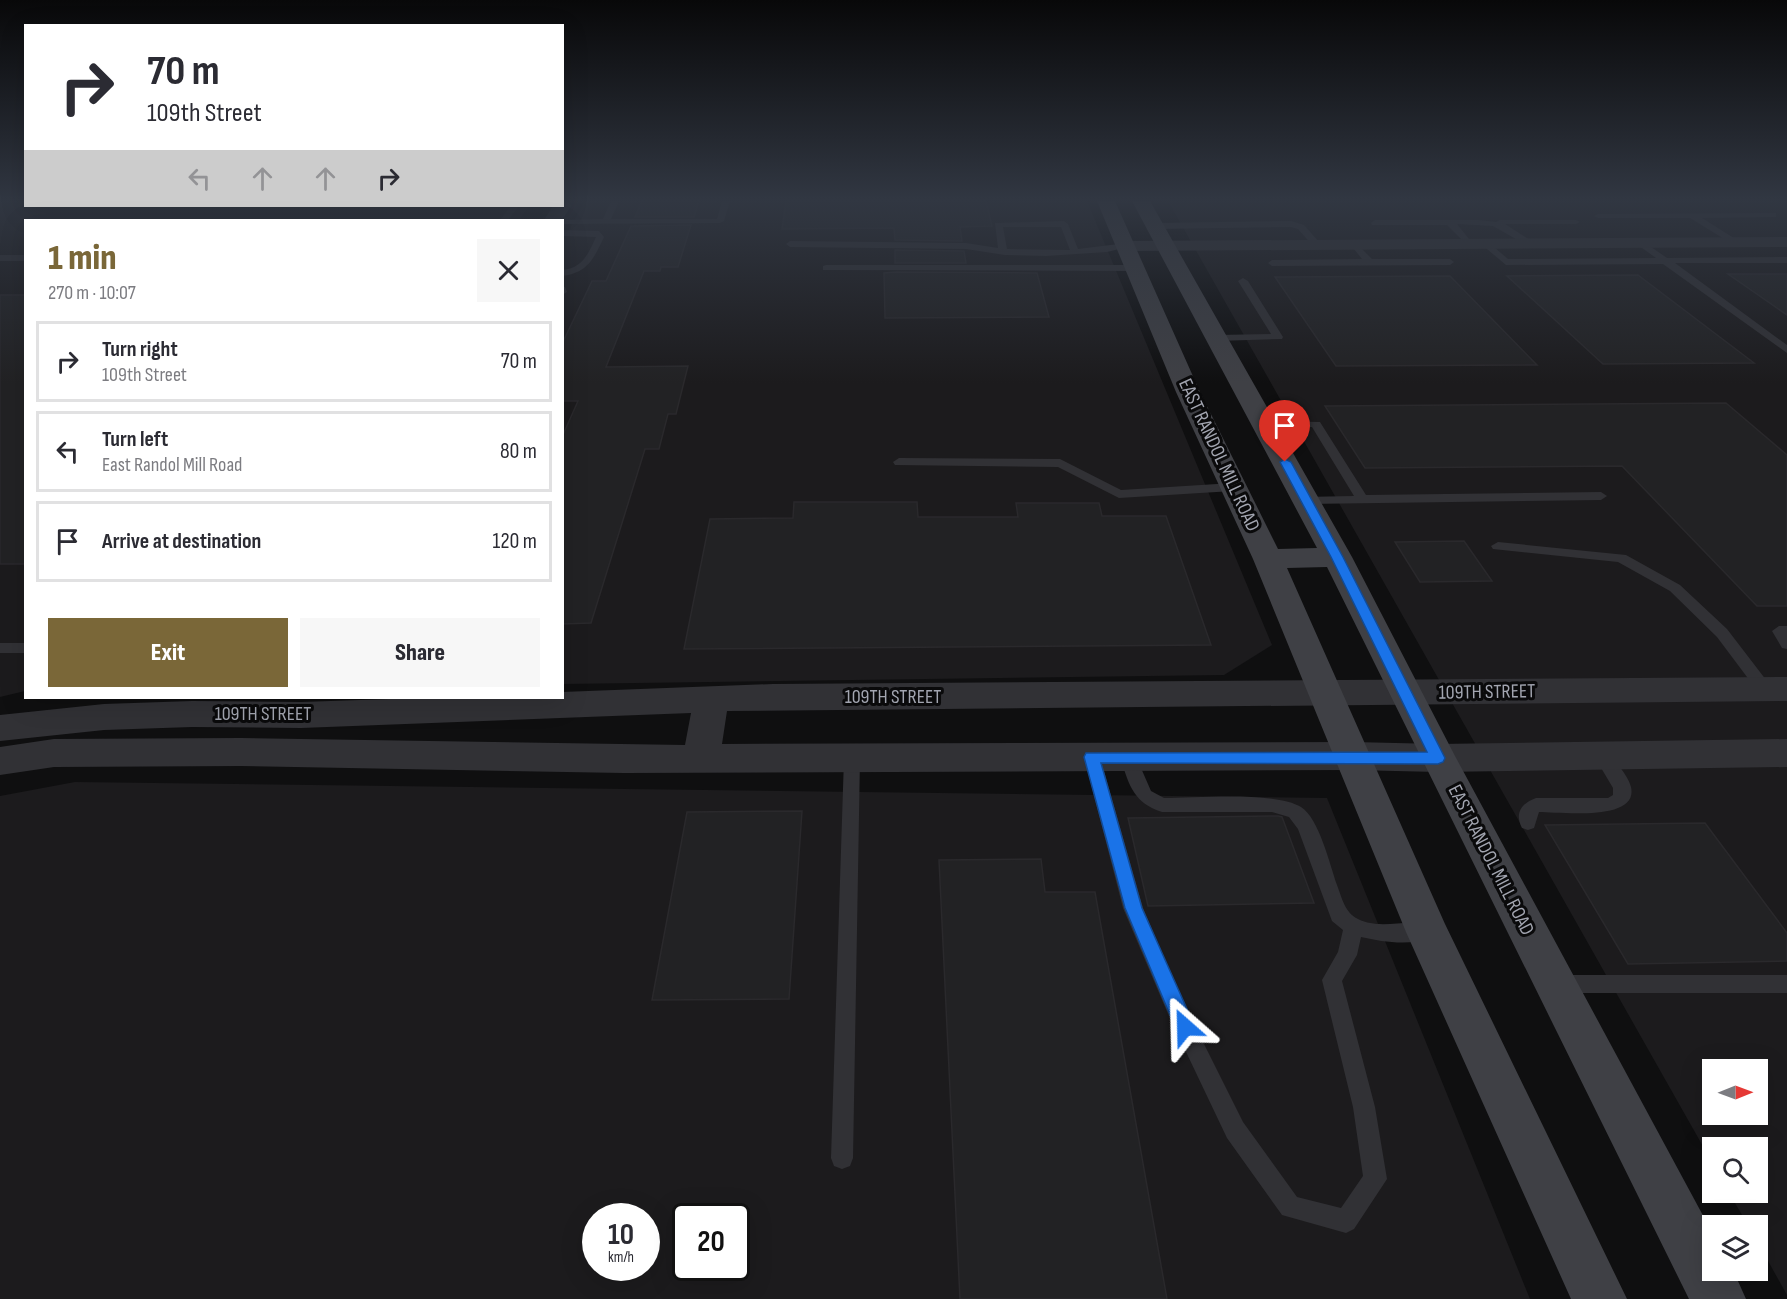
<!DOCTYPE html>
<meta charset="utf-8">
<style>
:root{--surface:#fff;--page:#f7f7f7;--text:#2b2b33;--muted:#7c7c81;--line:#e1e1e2;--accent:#7a6738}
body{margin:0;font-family:"Sofia Sans Condensed",sans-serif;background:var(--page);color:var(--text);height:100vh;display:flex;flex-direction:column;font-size:22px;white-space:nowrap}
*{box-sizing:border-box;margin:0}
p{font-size:20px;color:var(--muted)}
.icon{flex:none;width:33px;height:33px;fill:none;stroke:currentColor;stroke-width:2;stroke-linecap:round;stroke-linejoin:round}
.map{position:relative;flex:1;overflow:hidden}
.details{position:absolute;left:24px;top:219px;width:540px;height:480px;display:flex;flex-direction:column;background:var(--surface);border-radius:0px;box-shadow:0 6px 24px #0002}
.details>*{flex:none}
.top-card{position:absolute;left:24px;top:24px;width:540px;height:183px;border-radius:0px;box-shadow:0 6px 24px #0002;background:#fff;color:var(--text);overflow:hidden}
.needle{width:39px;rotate:89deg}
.fabs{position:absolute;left:1702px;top:1059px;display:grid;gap:12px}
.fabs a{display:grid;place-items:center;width:66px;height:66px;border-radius:0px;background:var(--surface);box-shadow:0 6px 24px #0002;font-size:30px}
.speed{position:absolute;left:582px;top:1203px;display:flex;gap:12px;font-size:30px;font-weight:700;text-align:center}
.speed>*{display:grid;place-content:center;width:78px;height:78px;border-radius:50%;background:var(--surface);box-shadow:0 6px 24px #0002;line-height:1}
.speed small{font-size:15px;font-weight:400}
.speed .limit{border:3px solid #111;border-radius:9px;background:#fff;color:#111}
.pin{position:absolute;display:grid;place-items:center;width:51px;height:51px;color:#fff;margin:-62px -26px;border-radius:50% 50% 50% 0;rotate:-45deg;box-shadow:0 0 6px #0007}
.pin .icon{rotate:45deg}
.me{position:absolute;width:66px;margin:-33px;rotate:335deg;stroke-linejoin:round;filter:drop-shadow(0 0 4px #0008)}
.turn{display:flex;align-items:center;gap:21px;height:126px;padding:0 24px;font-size:27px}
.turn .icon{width:78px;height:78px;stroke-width:2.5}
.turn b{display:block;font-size:42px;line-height:51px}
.lanes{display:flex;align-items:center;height:57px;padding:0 24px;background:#0003;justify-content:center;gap:30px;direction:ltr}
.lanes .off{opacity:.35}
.round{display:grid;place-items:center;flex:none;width:63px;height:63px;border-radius:0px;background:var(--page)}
.headline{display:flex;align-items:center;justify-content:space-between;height:102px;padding:0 24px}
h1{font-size:36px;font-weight:800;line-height:45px;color:var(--accent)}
.action{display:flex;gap:12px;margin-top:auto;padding:12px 24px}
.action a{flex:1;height:69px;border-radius:0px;background:var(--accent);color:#fff;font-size:24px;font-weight:800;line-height:69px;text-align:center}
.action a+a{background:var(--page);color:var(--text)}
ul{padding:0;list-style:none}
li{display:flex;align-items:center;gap:18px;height:81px;margin:0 12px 9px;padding:0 12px;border:3px solid var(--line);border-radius:0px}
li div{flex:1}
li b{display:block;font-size:22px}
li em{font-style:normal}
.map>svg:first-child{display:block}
</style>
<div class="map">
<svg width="1787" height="1299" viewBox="0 0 1787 1299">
<rect width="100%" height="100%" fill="#0f0f10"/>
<!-- built -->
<path fill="#1c1b1d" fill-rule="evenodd" d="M0,201H25L26,206H529L519,220H26L25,691L0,697Z
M585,201H1087L1272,645L1224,675L563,684L562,242Z
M1168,201H1787V1295L1758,1243V1226L1748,1225L1729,1193L1758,1192V1148H1713V1164ZM1713,1070H1758V1114H1713Z
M75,782L1327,798L1530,1299H0V796ZM596,1216H646V1268H596ZM686,1216H736V1268H686Z"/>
<!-- building -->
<path fill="#222224" stroke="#2a292c" stroke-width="1.5" d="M642,201H699L694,217H635Z
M786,201H986L992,226L960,227L962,241L895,240L894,228L782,229Z
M691,225L678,267H661L660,271H644L606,367L688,366L676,414H668L659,449H645L591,623L562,624V437L578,401H562V344L592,281H606L631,226Z
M895,250L964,251L966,263H895Z
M896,272L1037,273L1049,317L885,318L884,273Z
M1728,274H1787V315Z
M1638,275L1754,363L1603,364L1507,276Z
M1450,276L1537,365L1336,366L1275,277Z
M0,295H26V564H0Z
M1726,403L1787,455V606H1757L1622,466L1365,468L1325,406Z
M794,502H917L918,517H1018L1016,503H1099L1102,516H1166L1211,645L684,649L710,519L793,518Z
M1464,541L1492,581L1420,582L1395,542Z
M802,811L789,999L652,1000L687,812Z
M1278,816L1282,817L1314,903L1148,906L1128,818Z
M1705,823L1787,933V961L1628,964L1545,825Z
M1041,859L1045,892H1095L1167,1299H960L939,860Z"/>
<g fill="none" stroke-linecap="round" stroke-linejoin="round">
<!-- service -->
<path fill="#313135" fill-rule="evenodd" d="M611,201H619L611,219H717L722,201H730L724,221L720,223L562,224V220H559L603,219Z
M511,206H519L508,220H500Z
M1776,213V217H1773L1702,218L1737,240L1738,242L1734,245L1690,218H1598L1594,216L1598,214Z
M1375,220H1478L1496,222L1500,220H1576L1580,222L1576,224H1505L1533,242L1534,244L1530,247L1493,226L1457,224L1473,244L1469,247L1447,225H1372L1371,223Z
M1064,221L1068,224L1078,249L1127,243L1131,246L1107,252L1046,256L1005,255L966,249L790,247L786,244L790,241L966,243L998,248L995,223ZM1003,227H1061L1070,250L1007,249Z
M1291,221L1304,225L1320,243V247H1314L1298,229L1291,227L1154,229L1150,226L1154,223Z
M562,230L599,231L604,237C594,258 588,273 562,276V270C583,268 588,254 596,237L562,236Z
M1641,240L1667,258L1787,257V263H1675L1787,345V353L1663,264L1506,265L1481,244L1488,242L1508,259L1656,258L1638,245L1637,243Z
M1354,241L1372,259H1450L1454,262L1450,265L1272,266L1268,263L1272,260L1362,259L1350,244Z
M0,255H26V261H0Z
M826,265H1136L1141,268L1136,271L823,270V266Z
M1243,278L1248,281L1283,337L1282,339L1217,341L1212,338L1217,335L1271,334L1238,281Z
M562,286L565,287L567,292L562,295Z
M1264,421L1320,422L1366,495L1601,492L1607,496L1601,500L1306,504L1302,503L1300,500L1302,497L1354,496L1312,427L1260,426V422Z
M899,458L1060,459L1121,490L1233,483L1239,487L1233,491L1119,498L1058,467L895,465L893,462Z
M1498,542L1626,555L1680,585L1727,629L1773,689L1771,693H1759L1717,637L1670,591L1618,562L1493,549L1491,546Z
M1779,626H1787V649L1782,648L1772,631Z
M0,643H26V653H0Z
M1602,750L1608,751C1615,762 1628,775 1631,787C1639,822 1559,812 1539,812L1534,828L1528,830L1522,828C1514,813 1522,803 1536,798H1608L1613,795V788L1594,756L1596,751Z
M1092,751L1098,752L1100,757L1143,908L1182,1000L1243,1122L1297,1197L1341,1208L1363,1176L1353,1107L1322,980L1338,952L1343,930L1332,921L1298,829L1289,817L1272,812H1162C1132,802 1129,784 1120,757L1122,752L1128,751L1134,752L1151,791L1164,798C1196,798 1276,791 1301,807C1319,818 1330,865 1337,885C1342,898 1345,913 1358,919C1382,931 1408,917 1431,926L1434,932L1431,938C1409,946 1383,942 1361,937L1357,955L1342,981L1375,1107L1387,1179L1354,1229L1346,1233L1282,1215L1227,1138L1168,1014L1123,908L1084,757L1086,752Z
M852,752L858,753L860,758L853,1158L850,1166L842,1169L834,1166L831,1158L844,758L846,753Z
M1558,975H1787V993H1558L1551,991L1548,984L1551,977Z"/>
<!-- minor -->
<path fill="#313135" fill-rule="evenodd" d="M1787,237V247L1127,251L1121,250L1118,246L1121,242L1127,241Z"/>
<!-- tertiary -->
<path fill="#313135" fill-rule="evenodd" d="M562,201L568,202L571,206L562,220H544L553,206H562Z
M1787,677V701L727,711L722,744L1353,742L1438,744L1787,739V767L1438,772L1353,770L624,773L241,766L54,767L0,775V747L54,739L241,738L685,745L691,713L301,728L192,727L104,730L0,741V715L104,704L192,701L301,702L420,698H562V692L773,684Z"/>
<!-- secondary -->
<path fill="#3f4045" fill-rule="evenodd" d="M1097,201H1115L1200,392L1278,549L1317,548L1132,201H1150L1352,557L1455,756L1713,1234V1270H1733L1746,1299H1689L1327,567L1287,568L1445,924L1627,1299H1571L1406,932L1253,559L1176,392Z"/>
</g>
<!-- sky -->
<linearGradient id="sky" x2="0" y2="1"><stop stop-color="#080809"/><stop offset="0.52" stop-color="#313742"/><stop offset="1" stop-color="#313742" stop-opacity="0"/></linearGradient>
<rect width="1787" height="383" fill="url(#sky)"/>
<!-- route -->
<path fill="#1a73e8" stroke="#114b97" stroke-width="1.5" d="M1285,459L1291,462L1343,557L1445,758L1443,762L1438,764L1101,763L1142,908L1195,1027L1192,1034L1185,1036L1178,1034L1125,908L1084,757L1086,753L1427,752L1331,557L1280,462Z"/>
<g text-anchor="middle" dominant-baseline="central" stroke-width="6" stroke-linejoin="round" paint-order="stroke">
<!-- street labels -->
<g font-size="20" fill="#a2a5b0" stroke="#0a0a0b">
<text transform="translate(1219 455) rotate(65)">EAST RANDOL MILL ROAD</text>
<text transform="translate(1487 692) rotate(-1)">109TH STREET</text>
<text x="893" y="697">109TH STREET</text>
<text x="263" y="714">109TH STREET</text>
<text transform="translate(1491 860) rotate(63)">EAST RANDOL MILL ROAD</text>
</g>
</g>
</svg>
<div class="fabs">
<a><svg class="needle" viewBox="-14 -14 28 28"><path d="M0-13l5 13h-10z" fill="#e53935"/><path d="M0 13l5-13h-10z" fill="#7c7c81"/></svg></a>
<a><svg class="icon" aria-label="search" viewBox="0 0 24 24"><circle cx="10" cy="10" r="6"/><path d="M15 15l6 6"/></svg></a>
<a><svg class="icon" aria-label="layers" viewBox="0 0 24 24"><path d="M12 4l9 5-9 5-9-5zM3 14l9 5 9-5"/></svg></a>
</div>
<div class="speed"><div>10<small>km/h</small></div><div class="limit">20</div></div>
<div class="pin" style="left:1285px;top:462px;background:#d93025"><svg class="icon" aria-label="arrive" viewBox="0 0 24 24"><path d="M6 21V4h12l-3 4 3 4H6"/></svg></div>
<svg class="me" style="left:1185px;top:1027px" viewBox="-20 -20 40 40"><path d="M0-17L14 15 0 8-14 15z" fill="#1a73e8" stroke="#fff" stroke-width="4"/></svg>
<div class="top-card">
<div class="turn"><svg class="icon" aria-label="right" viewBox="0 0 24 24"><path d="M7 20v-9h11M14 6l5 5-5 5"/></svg><div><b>70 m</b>109th Street</div></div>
<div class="lanes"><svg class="icon off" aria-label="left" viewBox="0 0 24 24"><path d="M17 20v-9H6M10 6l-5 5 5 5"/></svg><svg class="icon off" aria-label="ahead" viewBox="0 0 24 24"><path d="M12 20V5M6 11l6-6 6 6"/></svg><svg class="icon off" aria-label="ahead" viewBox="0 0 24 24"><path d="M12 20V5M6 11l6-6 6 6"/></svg><svg class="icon" aria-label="right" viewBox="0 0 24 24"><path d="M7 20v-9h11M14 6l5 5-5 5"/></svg></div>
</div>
<section class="details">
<div class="headline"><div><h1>1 min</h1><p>270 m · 10:07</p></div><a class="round"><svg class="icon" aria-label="close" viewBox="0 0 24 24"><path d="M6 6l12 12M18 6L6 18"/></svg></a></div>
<ul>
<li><svg class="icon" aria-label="right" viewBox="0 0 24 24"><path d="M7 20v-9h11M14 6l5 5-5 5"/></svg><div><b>Turn right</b><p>109th Street</p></div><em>70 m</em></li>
<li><svg class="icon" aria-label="left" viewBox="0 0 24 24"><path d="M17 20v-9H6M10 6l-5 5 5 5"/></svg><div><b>Turn left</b><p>East Randol Mill Road</p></div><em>80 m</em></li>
<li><svg class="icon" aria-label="arrive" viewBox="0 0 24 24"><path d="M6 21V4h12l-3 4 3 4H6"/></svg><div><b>Arrive at destination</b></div><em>120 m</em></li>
</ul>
<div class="action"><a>Exit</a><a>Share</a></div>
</section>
</div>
